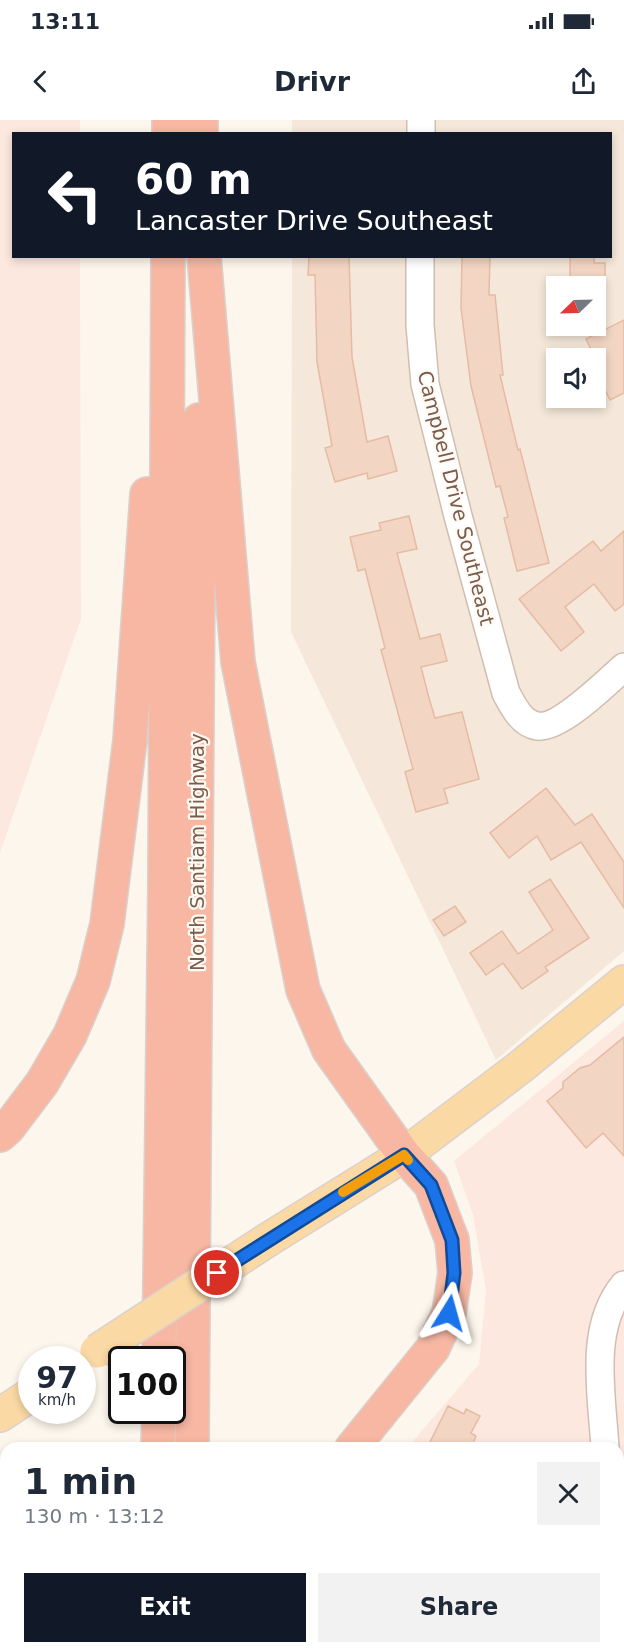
<!DOCTYPE html>
<meta charset="utf-8">
<style>
:root{--surface:#fff;--page:#f2f2f3;--text:#1f2937;--muted:#747a83;--accent:#111827}
body{margin:0;font-family:"DejaVu Sans",sans-serif;background:var(--page);color:var(--text);height:100vh;display:flex;flex-direction:column;font-size:22px;white-space:nowrap}
*{box-sizing:border-box;margin:0}
p{font-size:20px;color:var(--muted)}
.icon{flex:none;width:33px;height:33px;fill:none;stroke:currentColor;stroke-width:2;stroke-linecap:round;stroke-linejoin:round}
.map{position:relative;flex:1;overflow:hidden}
.details{position:absolute;left:0px;top:1322px;width:624px;height:212px;display:flex;flex-direction:column;background:var(--surface);border-radius:18px 18px 0 0;box-shadow:0 3px 9px #0003}
.details>*{flex:none}
.banner{position:absolute;left:12px;top:12px;width:600px;height:126px;border-radius:0px;box-shadow:0 3px 9px #0003;background:#111827;color:#fff;overflow:hidden}
.needle{width:39px;rotate:247deg}
.controls{position:absolute;left:546px;top:156px;display:grid;gap:12px}
.controls a{display:grid;place-items:center;width:60px;height:60px;border-radius:0px;background:var(--surface);box-shadow:0 3px 9px #0003;font-size:30px}
.speed{position:absolute;left:18px;top:1226px;display:flex;gap:12px;font-size:30px;font-weight:700;text-align:center}
.speed>*{display:grid;place-content:center;width:78px;height:78px;border-radius:50%;background:var(--surface);box-shadow:0 3px 9px #0003;line-height:1}
.speed small{font-size:15px;font-weight:400}
.speed .limit{border:3px solid #111;border-radius:9px;background:#fff;color:#111}
.pin{position:absolute;display:grid;place-items:center;width:51px;height:51px;color:#fff;margin:-26px;border:3px solid #fff;border-radius:50%;box-shadow:0 2px 6px #0007}
.me{position:absolute;width:66px;margin:-33px;rotate:8deg;stroke-linejoin:round;filter:drop-shadow(0 0 4px #0008)}
.turn{display:flex;align-items:center;gap:21px;height:126px;padding:0 24px;font-size:27px}
.turn .icon{width:78px;height:78px;stroke-width:2.5}
.turn b{display:block;font-size:42px;line-height:51px}
.round{display:grid;place-items:center;flex:none;width:63px;height:63px;border-radius:0px;background:var(--page)}
.head{display:flex;align-items:center;justify-content:space-between;height:102px;padding:0 24px}
h1{font-size:36px;font-weight:800;line-height:45px}
.action{display:flex;gap:12px;margin-top:auto;padding:12px 24px}
.action a{flex:1;height:69px;border-radius:0px;background:var(--accent);color:#fff;font-size:24px;font-weight:800;line-height:69px;text-align:center}
.action a+a{background:var(--page);color:var(--text)}
.status{display:flex;justify-content:space-between;align-items:center;height:42px;padding:0 30px;background:var(--surface);direction:ltr}
.status svg{height:16px;fill:currentColor}
header{display:flex;justify-content:space-between;align-items:center;height:78px;padding:0 24px;background:var(--surface);font-size:27px;font-weight:800}
.map>svg:first-child{display:block}
</style>
<div class="status"><b>13:11</b><svg viewBox="0 0 49 12"><path d="M0 12V9h3v3zM5 12V6h3v6zM10 12V3h3v9zM15 12V0h3v12zM26 1h20v11H26zM47 4h2v5h-2z"/></svg></div>
<header><svg class="icon" aria-label="back" viewBox="0 0 24 24"><path d="M15 5l-7 7 7 7"/></svg>Drivr<svg class="icon" aria-label="share" viewBox="0 0 24 24"><path d="M12 15V3M7 8l5-5 5 5M5 13v7h14v-7"/></svg></header>
<div class="map">
<svg width="624" height="1532" viewBox="0 0 624 1532">
<rect width="100%" height="100%" fill="#fdf6ec"/>
<!-- residential -->
<path fill="#f5e8da" fill-rule="evenodd" d="M292,0H624V831L496,940L291,512L292,137L610,136V14H292ZM556,166H596V206H556ZM556,238H596V278H556Z"/>
<!-- commercial -->
<path fill="#fde8e0" d="M0,0H80V13L14,14V136L80,137L81,499L0,733Z
M624,901V1532H290L291,1527H618V1328L408,1327L479,1244L486,1170L473,1095L454,1041Z"/>
<!-- building -->
<path fill="#f3d5c3" stroke="#e6bba3" stroke-width="1.5" d="M309,136H349L352,237L367,322L388,316L397,351L368,359L367,353L335,362L325,328L332,326L317,242L315,155H308Z
M462,136H490L489,175H495L503,255H500L518,330L520,329L549,443L517,451L504,398L508,397L500,366L496,367L471,266L461,188Z
M570,136H594V143H605V166H570Z
M624,200V273L610,280L597,253L601,250L586,219Z
M409,396L417,429L397,433L420,519L440,514L447,541L421,547L429,578L435,598L462,592L479,659L444,669L448,683L416,692L405,652L413,649L381,530L385,528L365,449L358,451L350,417L381,410L379,403Z
M624,411V484L615,491L594,464L565,487L584,512L561,531L519,479L593,421L601,431Z
M546,668L575,705L592,694L624,742V788L581,722L551,740L537,716L509,738L490,713Z
M550,759L589,818L545,847L548,851L522,869L503,843L486,855L470,833L502,811L518,834L553,810L529,772Z
M455,786L466,802L444,816L433,800Z
M624,917V1036L603,1013L586,1028L547,981L563,968V962L580,948L590,945Z
M448,1286L464,1294L466,1289L480,1296L471,1313L476,1316L471,1328H427Z"/>
<g fill="none" stroke-linecap="round" stroke-linejoin="round">
<!-- minor casing -->
<g stroke="#d1beb0" stroke-width="30">
<path id="minor" d="M421,14V0
M420,136V205L425,264L458,396L506,573C513,586 521,603 537,606C559,610 607,562 624,547
M605,1328C602,1275 588,1208 624,1165
M617,1527V1532"/>
</g>
<!-- major casing -->
<g stroke="#dad1cd" stroke-width="36">
<path id="major" d="M269,1119L404,1035L519,948L624,862
M0,1295L32,1274"/>
</g>
<!-- highway casing -->
<g stroke="#dad1cd" stroke-width="36">
<path id="highway" d="M169,14V0
M201,14V0
M204,136L238,542L303,870L329,930L404,1035L431,1065L452,1120L455,1153L449,1193L433,1228L352,1328
M0,1015L8,1008L42,963L70,915L93,861L107,804L130,620L147,374
M159,1239L165,760L168,136
M158,1328L159,1290
M192,1328L199,300
M0,1482L6,1487
M43,1527L48,1532
M160,1527V1532
M190,1532V1527
M252,1532L253,1527"/>
</g>
<!-- minor -->
<use href="#minor" stroke="#fff" stroke-width="27"/>
<!-- major -->
<use href="#major" stroke="#fbd9a5" stroke-width="33"/>
<!-- highway -->
<use href="#highway" stroke="#f7b7a3" stroke-width="33"/>
<!-- major-bridge casing -->
<g stroke="#dad1cd" stroke-width="36" stroke-linecap="butt">
<path id="major-bridge" d="M97,1231L269,1119"/>
</g>
<!-- major-bridge -->
<use href="#major-bridge" stroke="#fbd9a5" stroke-width="33"/>
</g>
<g fill="none" stroke-linecap="round" stroke-linejoin="round">
<!-- route casing -->
<g stroke="#114b97" stroke-width="15">
<path id="route" d="M217,1153L404,1035L431,1065L452,1120L454,1153L449,1193"/>
</g>
<!-- route -->
<use href="#route" stroke="#1a73e8" stroke-width="10"/>
<!-- slow -->
<path stroke="#f59e0b" stroke-width="10" d="M343,1072L404,1035L408,1040"/>
</g>
<g text-anchor="middle" dominant-baseline="central" stroke-width="4.5" stroke-linejoin="round" paint-order="stroke">
<!-- street labels -->
<g font-size="20" fill="#7a5c4d" stroke="#fffaf3">
<text transform="translate(456 378) rotate(76)">Campbell Drive Southeast</text>
<text transform="translate(197 732) rotate(-90)">North Santiam Highway</text>
</g>
</g>
</svg>
<div class="controls">
<a><svg class="needle" viewBox="-14 -14 28 28"><path d="M0-13l5 13h-10z" fill="#e53935"/><path d="M0 13l5-13h-10z" fill="#747a83"/></svg></a>
<a><svg class="icon" aria-label="sound" viewBox="0 0 24 24"><path d="M4 9h4l5-4v14l-5-4H4zM17 9q2 3 0 6"/></svg></a>
</div>
<div class="speed"><div>97<small>km/h</small></div><div class="limit">100</div></div>
<div class="pin" style="left:217px;top:1153px;background:#d93025"><svg class="icon" aria-label="arrive" viewBox="0 0 24 24"><path d="M6 21V4h12l-3 4 3 4H6"/></svg></div>
<svg class="me" style="left:449px;top:1193px" viewBox="-20 -20 40 40"><path d="M0-17L14 15 0 8-14 15z" fill="#1a73e8" stroke="#fff" stroke-width="4"/></svg>
<div class="banner">
<div class="turn"><svg class="icon" aria-label="left" viewBox="0 0 24 24"><path d="M17 20v-9H6M10 6l-5 5 5 5"/></svg><div><b>60 m</b>Lancaster Drive Southeast</div></div>
</div>
<section class="details">
<div class="head"><div><h1>1 min</h1><p>130 m · 13:12</p></div><a class="round"><svg class="icon" aria-label="close" viewBox="0 0 24 24"><path d="M6 6l12 12M18 6L6 18"/></svg></a></div>
<div class="action"><a>Exit</a><a>Share</a></div>
</section>
</div>
